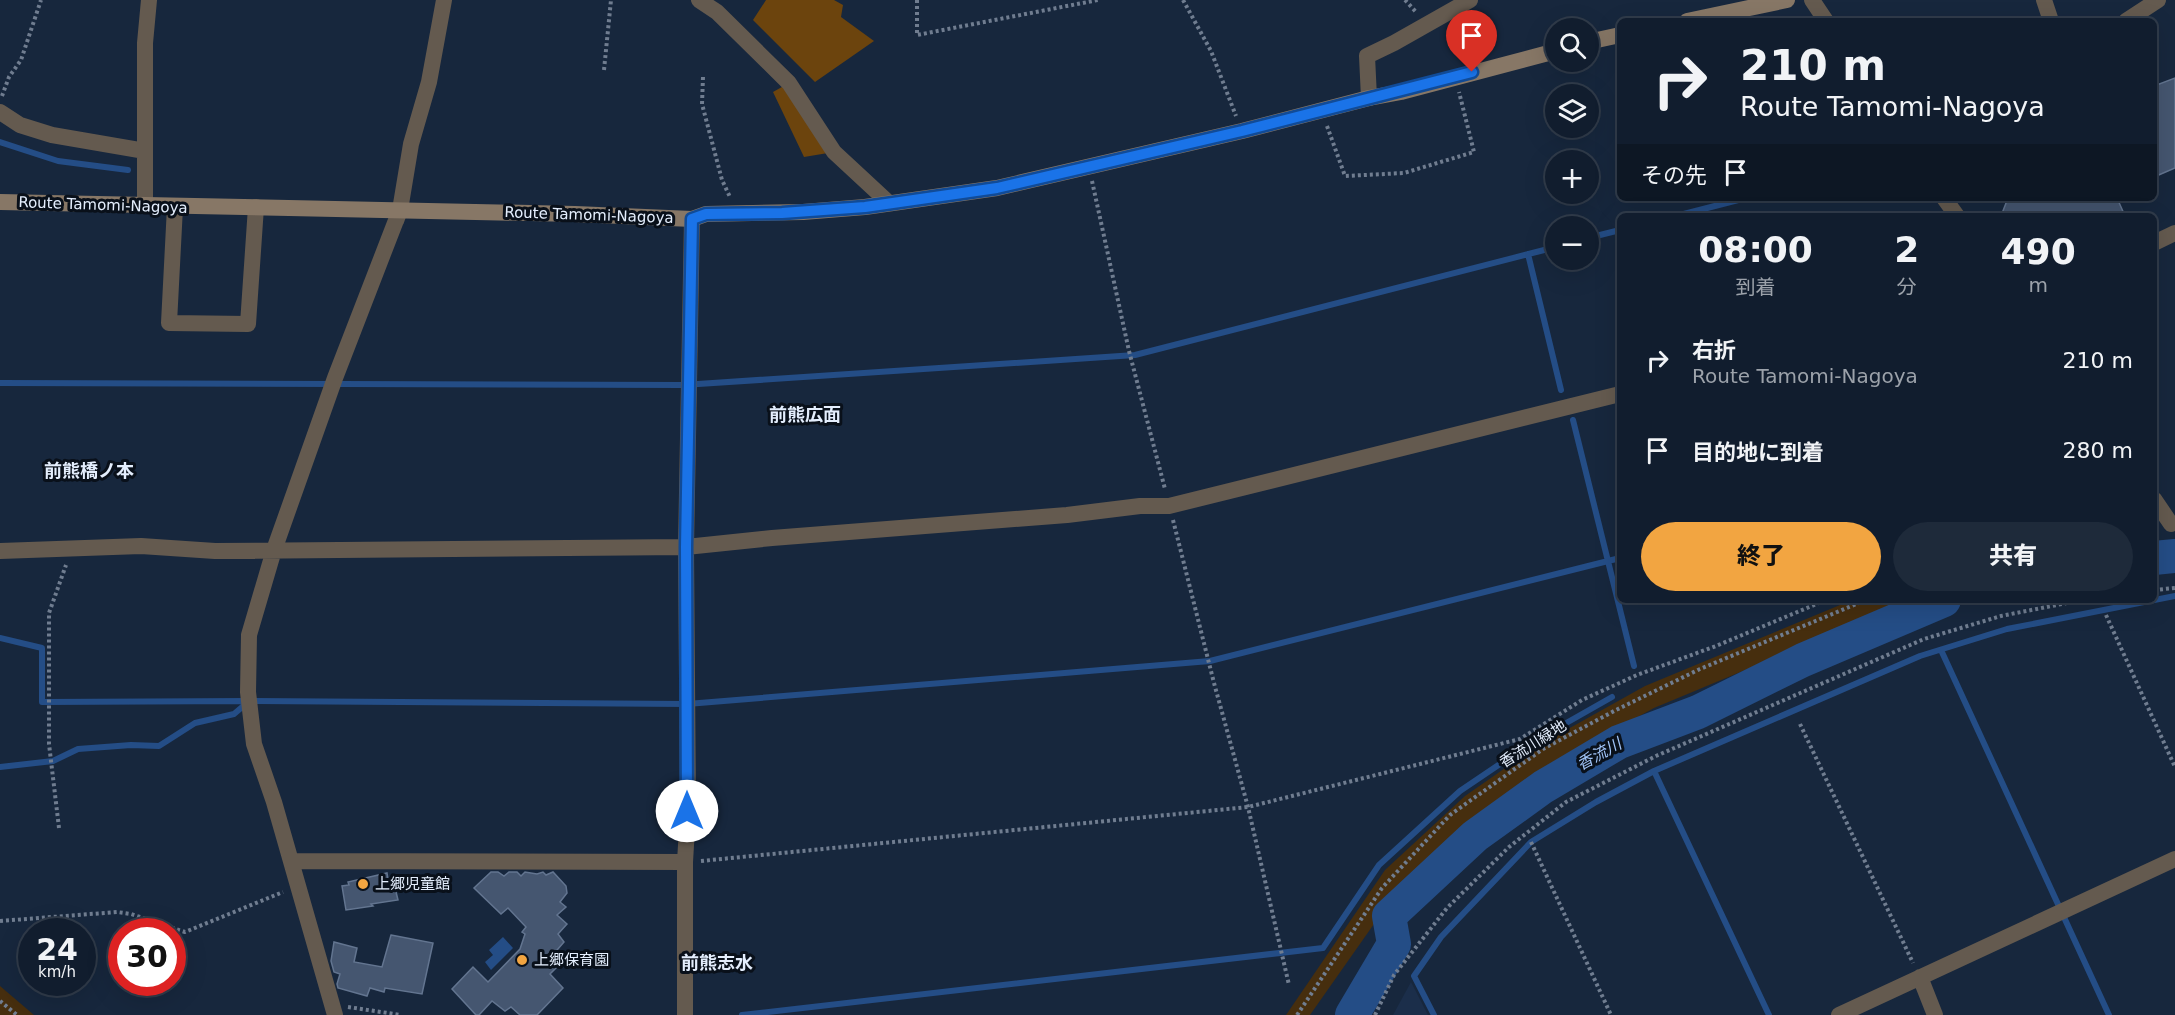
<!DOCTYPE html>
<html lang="ja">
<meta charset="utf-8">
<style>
:root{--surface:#111d2e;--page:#1e2a3a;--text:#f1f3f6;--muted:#9ca2aa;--line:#303b4a;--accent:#f2a541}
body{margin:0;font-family:"DejaVu Sans","Noto Sans JP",sans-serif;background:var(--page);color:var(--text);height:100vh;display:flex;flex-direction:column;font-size:22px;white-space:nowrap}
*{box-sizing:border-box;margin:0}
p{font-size:20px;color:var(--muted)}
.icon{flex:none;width:33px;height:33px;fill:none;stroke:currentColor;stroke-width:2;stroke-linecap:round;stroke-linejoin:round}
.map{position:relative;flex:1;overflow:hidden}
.panel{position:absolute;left:1617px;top:213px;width:540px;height:390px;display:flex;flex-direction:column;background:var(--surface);border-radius:9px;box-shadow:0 6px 24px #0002,0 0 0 2px var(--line)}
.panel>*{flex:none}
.hud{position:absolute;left:1617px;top:18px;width:540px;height:183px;border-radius:9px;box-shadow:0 6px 24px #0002,0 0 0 2px var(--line);background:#111d2e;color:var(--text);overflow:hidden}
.controls{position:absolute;left:1545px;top:18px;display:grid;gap:12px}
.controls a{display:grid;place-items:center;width:54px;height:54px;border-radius:50%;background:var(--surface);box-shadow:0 6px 24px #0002,0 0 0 2px var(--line);font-size:30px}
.speed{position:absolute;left:18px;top:918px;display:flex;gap:12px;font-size:30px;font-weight:700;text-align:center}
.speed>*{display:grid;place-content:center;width:78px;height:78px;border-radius:50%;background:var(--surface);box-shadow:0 6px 24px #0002,0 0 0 2px var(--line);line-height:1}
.speed small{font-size:15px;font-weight:400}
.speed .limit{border:9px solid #d22;background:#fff;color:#111}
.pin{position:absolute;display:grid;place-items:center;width:51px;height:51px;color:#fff;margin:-62px -26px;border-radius:50% 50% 50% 0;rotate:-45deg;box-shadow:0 0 6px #0007}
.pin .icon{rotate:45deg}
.me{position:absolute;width:66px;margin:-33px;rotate:0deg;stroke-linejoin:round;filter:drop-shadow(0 0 4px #0008)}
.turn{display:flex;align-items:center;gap:21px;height:126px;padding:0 24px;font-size:27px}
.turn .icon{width:78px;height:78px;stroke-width:2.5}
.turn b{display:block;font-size:42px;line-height:51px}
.then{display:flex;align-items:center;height:57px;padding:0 24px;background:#0003;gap:12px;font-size:22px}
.eta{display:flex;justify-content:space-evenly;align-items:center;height:102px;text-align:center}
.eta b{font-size:36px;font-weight:800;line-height:42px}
.primary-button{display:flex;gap:12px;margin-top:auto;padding:12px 24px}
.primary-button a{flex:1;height:69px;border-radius:36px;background:var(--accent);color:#111;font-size:24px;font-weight:800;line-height:69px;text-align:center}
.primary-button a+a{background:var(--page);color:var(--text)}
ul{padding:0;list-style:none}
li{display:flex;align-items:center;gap:18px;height:90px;padding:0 24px}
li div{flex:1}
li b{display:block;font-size:22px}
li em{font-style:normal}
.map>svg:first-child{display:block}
</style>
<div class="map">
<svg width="2175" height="1015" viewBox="0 0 2175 1015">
<rect width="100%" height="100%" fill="#17273d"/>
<!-- built -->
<path fill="#1b2e4a" d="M1411,982L1428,1015H1393Z"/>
<!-- green -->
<path fill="#462e0e" d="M1852,600H1913L1654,708L1545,768L1479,813L1400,887L1310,1015H1286L1385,870L1465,796L1534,748L1645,686Z
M0,986L34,1015H0Z"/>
<!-- forest -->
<path fill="#6c440d" d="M766,0H834L843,5L841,17L874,41L815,82L753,20Z
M789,83L834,152L804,157L773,92Z"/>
<!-- water -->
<path fill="#244d86" d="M503,937L513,948L491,970L485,962L493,955L489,950Z"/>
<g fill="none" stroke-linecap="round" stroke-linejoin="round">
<!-- stream -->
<path stroke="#244d86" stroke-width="6" d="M0,142L58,161L128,170
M1676,216L1746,198
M1588,238L1620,230
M1528,254L1561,390
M0,383L683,385L1135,355L1556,247
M1573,420L1634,666
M0,638L42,648V702L249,701L687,704L1210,661L1620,558
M1941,650L2109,1015
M0,767L53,761L78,749L131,745L159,746L195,723L234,714L248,702
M1654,771L1769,1015
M742,1015L1323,948L1379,865L1460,791L1531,743L1612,697
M1434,1015L1414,976L1441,937L1531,842L1596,802L1654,771L1920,656L2007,629L2175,596"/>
<!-- river -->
<path stroke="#244d86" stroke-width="34" d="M2154,558L2175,556
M1352,1015L1394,944L1389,916L1475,836L1543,787L1619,742L1698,712L1803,660L1944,600"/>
</g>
<!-- building -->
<path fill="#455670" stroke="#637590" stroke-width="1.5" d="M2175,78V168L2154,177V86Z
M2008,198H2117L2125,216H2001Z
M491,872H498L504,876L509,872H517L521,876L525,872L537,874L543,872L546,875L553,872L566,886L567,893L560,902L566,907L557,915L567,924L558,934L564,942L551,957L559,965L550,974L563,988L537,1015H520L511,1007L505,1011L492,1001L479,1015H476L452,989L473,967L488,982L520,949L525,934L522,932L526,927L508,908L501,914L474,888Z
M387,873L389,885L394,884L398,900L371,904L373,906L346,910L342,886L349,885L348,882Z
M391,935L433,943L422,994L385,988L384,992L370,988L367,996L338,988L337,984L340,974L334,972L331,961L334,942L357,948L354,962L382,967Z"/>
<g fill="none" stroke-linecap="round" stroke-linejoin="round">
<!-- path -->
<path stroke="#707d90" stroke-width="4" stroke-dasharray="3 3" stroke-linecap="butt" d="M917,0V35L1098,0
M1183,0L1211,51L1236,116
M1405,0L1417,13
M604,70L611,0
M703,77L702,104L722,180L730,197
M2,96L9,77L21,60L41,0
M1327,126L1345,176L1404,173L1474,152L1459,92
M1092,181L1129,351L1165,489
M1173,520L1214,683L1248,807L1289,985
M2154,590L2175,588
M2106,615L2175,767
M1800,724L1913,963
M59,828L49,744V613L66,565
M1531,842L1611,1015
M701,861L1248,807L1520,739L1582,700L1637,675L1716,646L1826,600
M0,921L117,912L131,914L185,932L283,892
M0,1001L17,1015
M348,1007L401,1015
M1297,1015L1382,888L1450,815L1543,749L1616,710L1700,669L1866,600
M1375,1015L1394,975L1447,908L1509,847L1566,802L1656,756L1924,639L2001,616L2082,600"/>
<!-- minor -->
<path stroke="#645a4f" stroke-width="16" d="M699,0L717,12L789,83L834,152L889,203
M2044,0L2051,21
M2126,21L2158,0
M1369,98L1367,56L1394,43L1470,0
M0,112L20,125L52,135L145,151
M145,204V43L149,0
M175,207L169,323L248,324L256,207
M396,221L400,210L411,144L429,82L444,0
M2154,243L2175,233
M0,551L141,546L215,551L686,547L772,538L1067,515L1140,506H1169L1620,394
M291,861L685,862
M1920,977L1935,1015
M335,1015L274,802L254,744L248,692L249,635L274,550L335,378L400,210
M685,1015V862L688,811L686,547L692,219
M1839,1015L2175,859"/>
<!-- tertiary -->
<path stroke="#645a4f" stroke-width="16" d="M1812,0L1826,21
M1944,198L1957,216
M2154,499L2171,524"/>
<!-- secondary -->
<path stroke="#877766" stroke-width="16" d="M1687,21L1787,0
M1588,42L1620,35
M0,202L575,214L692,219L706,214L803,212L865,207L997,188L1242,131L1369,98L1401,92L1556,51"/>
</g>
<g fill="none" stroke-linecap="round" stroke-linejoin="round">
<!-- route casing -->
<g stroke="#114b97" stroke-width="15">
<path id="route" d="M687,811L686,547L692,219L706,214L782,213L865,207L997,188L1242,131L1472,72"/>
</g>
<!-- route -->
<use href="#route" stroke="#1a73e8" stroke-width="10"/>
</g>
<!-- markers -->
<g fill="#f2a541" stroke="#09101a" stroke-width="2">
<circle cx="363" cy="884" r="6"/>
<circle cx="522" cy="960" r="6"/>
</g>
<g text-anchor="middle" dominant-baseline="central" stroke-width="6" stroke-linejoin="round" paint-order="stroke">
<!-- street labels -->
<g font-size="15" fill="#e4eefd" stroke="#09101a">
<text transform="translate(103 205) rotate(2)">Route Tamomi-Nagoya</text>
<text transform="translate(589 215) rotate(2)">Route Tamomi-Nagoya</text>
<text transform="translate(1533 744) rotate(-32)">香流川緑地</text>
</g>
<!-- poi labels -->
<g font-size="15" fill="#e4eefd" stroke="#09101a" text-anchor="start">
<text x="375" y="884">上郷児童館</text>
<text x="534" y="960">上郷保育園</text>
</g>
<!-- water labels -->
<g font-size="16" font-style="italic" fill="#a1c4f7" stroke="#09101a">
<text transform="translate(1599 754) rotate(-29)">香流川</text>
</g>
<!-- quarter labels -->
<g font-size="18" font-weight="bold" fill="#e4eefd" stroke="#09101a">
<text x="805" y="414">前熊広面</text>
<text x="89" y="470">前熊橋ノ本</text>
<text x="717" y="962">前熊志水</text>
</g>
</g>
</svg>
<div class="controls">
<a><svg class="icon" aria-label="search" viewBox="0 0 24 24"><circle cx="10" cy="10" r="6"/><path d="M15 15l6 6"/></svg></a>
<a><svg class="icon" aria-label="layers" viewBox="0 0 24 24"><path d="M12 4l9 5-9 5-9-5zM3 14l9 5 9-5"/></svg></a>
<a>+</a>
<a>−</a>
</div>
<div class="speed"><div>24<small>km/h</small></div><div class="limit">30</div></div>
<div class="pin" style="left:1472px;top:72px;background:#d93025"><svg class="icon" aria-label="arrive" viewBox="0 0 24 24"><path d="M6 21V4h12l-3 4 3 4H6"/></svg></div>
<svg class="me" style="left:687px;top:811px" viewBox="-20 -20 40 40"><circle r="19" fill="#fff"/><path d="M0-13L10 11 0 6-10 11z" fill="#1a73e8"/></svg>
<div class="hud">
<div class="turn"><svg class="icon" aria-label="right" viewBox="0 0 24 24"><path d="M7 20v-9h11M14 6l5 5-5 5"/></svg><div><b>210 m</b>Route Tamomi-Nagoya</div></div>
<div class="then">その先<svg class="icon" aria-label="arrive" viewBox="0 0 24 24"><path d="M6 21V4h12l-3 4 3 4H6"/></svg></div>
</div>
<section class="panel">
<div class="eta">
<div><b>08:00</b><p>到着</p></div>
<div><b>2</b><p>分</p></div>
<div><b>490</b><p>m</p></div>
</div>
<ul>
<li><svg class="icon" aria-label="right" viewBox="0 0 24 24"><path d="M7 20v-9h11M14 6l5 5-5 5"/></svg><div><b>右折</b><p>Route Tamomi-Nagoya</p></div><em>210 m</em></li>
<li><svg class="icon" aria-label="arrive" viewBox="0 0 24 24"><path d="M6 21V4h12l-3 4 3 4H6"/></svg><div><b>目的地に到着</b></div><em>280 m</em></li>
</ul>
<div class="primary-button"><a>終了</a><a>共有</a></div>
</section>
</div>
